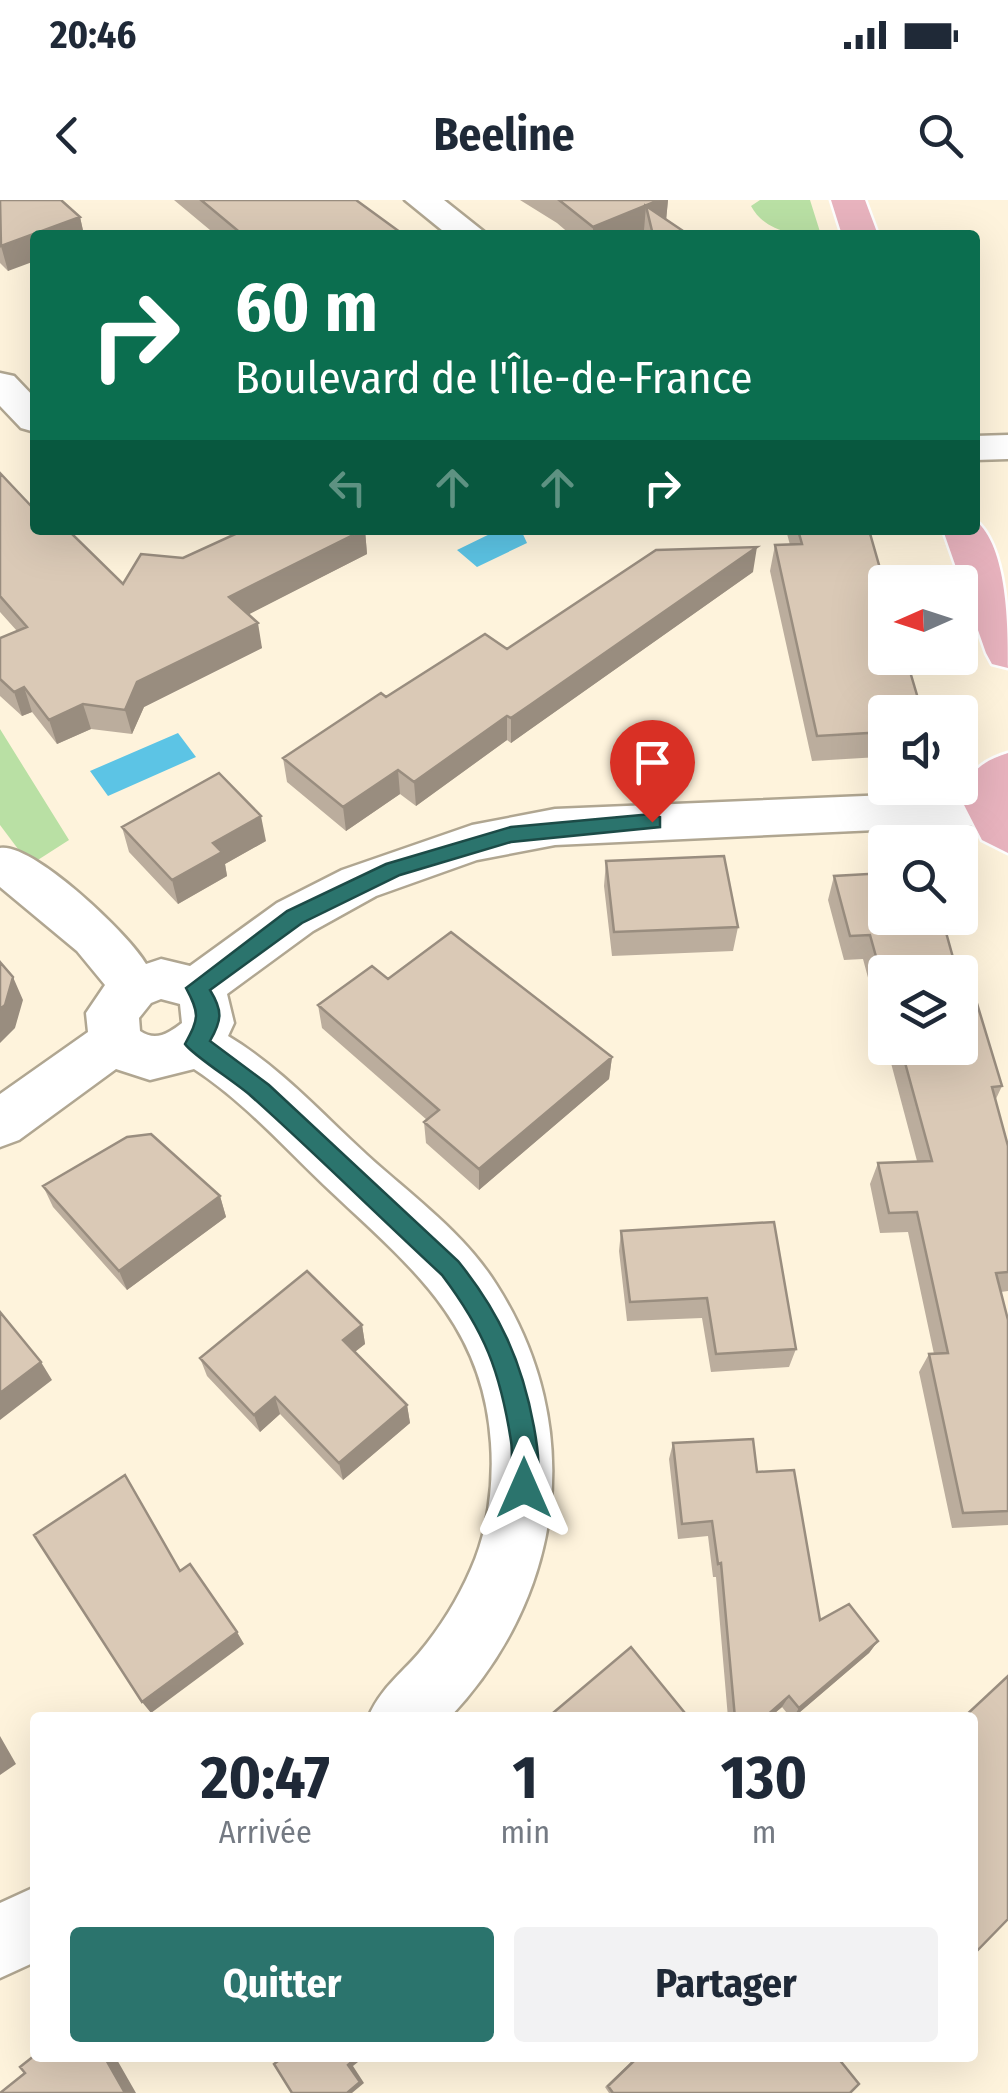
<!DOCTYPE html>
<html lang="fr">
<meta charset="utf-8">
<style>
:root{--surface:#fff;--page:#f2f2f3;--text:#1f2937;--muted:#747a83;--accent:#2b746d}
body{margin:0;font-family:"Fira Sans Condensed",sans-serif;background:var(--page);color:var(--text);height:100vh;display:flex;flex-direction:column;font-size:38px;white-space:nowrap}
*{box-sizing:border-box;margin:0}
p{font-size:32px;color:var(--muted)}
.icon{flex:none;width:55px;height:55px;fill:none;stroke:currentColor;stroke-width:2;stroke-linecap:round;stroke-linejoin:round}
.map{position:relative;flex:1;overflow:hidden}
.drawer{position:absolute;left:30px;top:1512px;width:948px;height:350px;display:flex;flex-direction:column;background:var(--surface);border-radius:10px;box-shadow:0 10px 40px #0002}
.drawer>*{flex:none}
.guide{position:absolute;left:30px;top:30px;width:950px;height:305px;border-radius:10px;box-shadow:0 10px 40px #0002;background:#0b6e4f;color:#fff;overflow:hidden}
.needle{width:65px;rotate:267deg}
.fabs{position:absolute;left:868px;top:365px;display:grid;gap:20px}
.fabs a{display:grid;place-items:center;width:110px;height:110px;border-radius:10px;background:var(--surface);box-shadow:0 10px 40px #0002;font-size:50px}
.pin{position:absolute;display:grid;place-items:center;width:85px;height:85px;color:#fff;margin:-102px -42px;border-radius:50% 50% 50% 0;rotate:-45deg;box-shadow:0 0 10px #0007}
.pin .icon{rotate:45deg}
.me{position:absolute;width:110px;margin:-55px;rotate:0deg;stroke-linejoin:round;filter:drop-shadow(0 0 8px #0008)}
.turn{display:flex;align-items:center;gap:35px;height:210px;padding:0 40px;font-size:45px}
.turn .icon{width:130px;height:130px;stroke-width:2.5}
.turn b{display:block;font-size:70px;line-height:85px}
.lanes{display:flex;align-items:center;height:95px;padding:0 40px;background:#0003;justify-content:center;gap:50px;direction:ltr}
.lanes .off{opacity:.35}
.eta{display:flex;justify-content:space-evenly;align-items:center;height:170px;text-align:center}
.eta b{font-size:60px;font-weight:700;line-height:70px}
.action{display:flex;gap:20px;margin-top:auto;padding:20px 40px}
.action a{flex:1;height:115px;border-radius:10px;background:var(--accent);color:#fff;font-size:40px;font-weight:700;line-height:115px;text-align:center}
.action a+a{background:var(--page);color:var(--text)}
.status{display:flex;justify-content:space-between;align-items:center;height:70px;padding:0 50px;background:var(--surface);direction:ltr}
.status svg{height:28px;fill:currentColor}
header{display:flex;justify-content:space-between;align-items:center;height:130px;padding:0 40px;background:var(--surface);font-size:45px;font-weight:700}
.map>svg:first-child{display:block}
</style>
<div class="status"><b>20:46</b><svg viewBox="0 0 49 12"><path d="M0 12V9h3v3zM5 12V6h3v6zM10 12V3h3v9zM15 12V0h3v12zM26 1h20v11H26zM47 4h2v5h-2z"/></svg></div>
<header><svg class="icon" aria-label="back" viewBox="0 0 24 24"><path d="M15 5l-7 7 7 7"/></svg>Beeline<svg class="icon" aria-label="search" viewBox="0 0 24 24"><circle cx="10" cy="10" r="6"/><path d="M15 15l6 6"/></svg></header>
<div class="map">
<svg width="1008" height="1893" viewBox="0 0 1008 1893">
<rect width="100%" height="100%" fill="#fef3dc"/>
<!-- green -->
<path fill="#b9e0a4" d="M760,0H810L821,35C794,35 765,32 751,6Z
M0,529L69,640L30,665L0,625Z"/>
<!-- water -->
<path fill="#5cc4e5" d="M498,330H521L527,343L477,367L457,350Z
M178,533L196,557L108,596L90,571Z"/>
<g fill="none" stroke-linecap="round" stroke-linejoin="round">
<!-- minor casing -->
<g stroke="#b0a691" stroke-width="5">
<path id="minor" d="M405,0H444L488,35H448Z
M0,173L14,176L35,198V232L21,228L0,206Z
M1008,235V259L975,260V236Z
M985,591L1002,596L1008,607L1002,620L985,625L555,645L477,660L376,696L313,731L227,794L234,823L228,836C280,867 322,914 367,955C411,995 464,1033 496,1084C587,1226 565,1396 449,1518H368C380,1489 400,1475 419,1453C440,1428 458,1399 471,1369C488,1331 494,1285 491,1243C483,1120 407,1064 324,985C282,945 243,901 194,869L150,880L116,869L19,940L0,947V894L88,832L86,813L105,785L77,751L0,687V648C32,642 130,735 146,764L161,759L190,766L277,703L342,670L472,625L555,609ZM161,799L180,804L182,823C169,833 156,842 140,831L139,818L151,803Z
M35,1687V1762L0,1778V1703Z"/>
</g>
<!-- major casing -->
<g stroke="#fff" stroke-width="5">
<path id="major" d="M831,0H865L878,35H842Z
M975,320C1008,346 1008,428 1008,468L992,464L986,453L943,330H975Z
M1008,553V653L982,640L962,601C964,574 984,560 1008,553Z"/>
</g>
<!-- minor -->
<use href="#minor" fill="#fff" fill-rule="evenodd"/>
<!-- major -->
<use href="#major" fill="#e8b3be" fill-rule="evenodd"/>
</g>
<!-- wall -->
<path fill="#bbad9d" d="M0,0L80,17L84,35H35L8,71L0,63Z
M174,0H356L404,35H216Z
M520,0H668L666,20L689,35H645L644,30L632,35H571L557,23Z
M0,273L33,308L123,384L183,358L365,330L367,354L248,414L262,448L144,507L132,534L91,529L57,544L32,512L22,516L0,496V438L17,431L0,412Z
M786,330H869L885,512V543H883L879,557L812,561L770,371L775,345H790Z
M753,372L529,530L511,543L507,540L416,606L400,594L346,631L287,582L283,558L386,497L507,449Z
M122,627L266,641L225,664L227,676L178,704L129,652Z
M606,661L738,727L733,751L612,756L604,686Z
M885,673V841L863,759L844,760L828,700L834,676Z
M388,779L612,857L609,879L479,990L426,943L424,922L427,920L322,828L318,805Z
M887,848H960L1002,886L995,901L1008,946V1091L1001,1092L1008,1120V1325L952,1328L919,1172L929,1154H934L908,1032L880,1033L870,984L878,963L917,961Z
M43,986L220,996L226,1017L127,1090L53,1007Z
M621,1031L796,1149L789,1167L711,1172L702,1118L627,1121L619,1051Z
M362,1125L365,1144L354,1152L407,1205L410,1223L343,1280L280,1214L260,1232L207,1176L200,1158Z
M673,1243L757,1272L820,1420L878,1441L869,1453L793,1518H791L782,1507L769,1518H728L716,1377H713L708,1336L678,1339L669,1259Z
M635,1858H838L850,1893H609L605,1887Z"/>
<!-- shaded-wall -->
<path fill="#998d7f" d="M659,0H668L666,21L646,6L644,30L632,35H593V27Z
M80,17L84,35H35V61L8,71L1,46Z
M365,330L367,354L234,422L229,397Z
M757,347L753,372L511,543V518Z
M258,423L262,448L144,507L132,534L125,510L137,482Z
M24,487L32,512L22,516L14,492Z
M83,504L91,529L57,544L49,520Z
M507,516V540L416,606L414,582Z
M398,570L400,594L346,631L343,607Z
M261,616L266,641L225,664L227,676L178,704L172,680L213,643Z
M13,777L23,800L15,828L0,843V809Z
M612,857L609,879L479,990V969Z
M220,996L226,1017L127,1090L119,1071Z
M362,1125L365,1144L346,1159L343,1140Z
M41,1162L52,1180L0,1220V1193Z
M275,1197L280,1214L260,1232L254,1215Z
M407,1205L410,1223L343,1280L339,1263Z
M237,1432L244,1444L151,1513L142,1502Z
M878,1441L869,1453L793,1518L799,1508Z
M789,1496L782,1507L769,1518H764Z
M0,1536L16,1564L0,1575Z
M105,1858H116L136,1893H125Z
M356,1858H363L353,1866L364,1883L352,1893H347L348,1865Z"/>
<!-- building -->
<path fill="#dac9b6" stroke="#998d7f" stroke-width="2.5" d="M0,0H61L80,17L1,46Z
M201,0H356L404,35H243Z
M559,0H659L593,27Z
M646,6L689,35H653Z
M0,273L33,308L35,307V330H68L123,384L141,354L183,358L244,330H363L229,397L258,423L137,482L125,510L83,504L49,520L24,487L14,492L0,479V438L27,427L0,396Z
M798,330H869L885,386V458H906L922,512H885V518L882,519L885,532L817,536L775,345L802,344Z
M757,347L530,505L511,518L507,516L414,582L398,570L343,607L283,558L381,493L386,497L485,434L507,449L656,350Z
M219,573L261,616L213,643L222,652L172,680L122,627Z
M724,656L738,727L614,732L606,661Z
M885,673V718H942L957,772H885V789L870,735L850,736L834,676Z
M451,732L612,857L479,969L424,922L439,910L318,805L372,766L388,779Z
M0,762L13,777L5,805L0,809Z
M960,783L961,788L972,787L1002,886L992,887L1008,946V1072L996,1073L1008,1120V1311L963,1313L929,1154L948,1153L917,1012L889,1013L878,963L932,961L901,848H960Z
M151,934L220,996L119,1071L43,986L127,937Z
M774,1022L796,1149L716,1154L707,1098L630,1102L621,1031Z
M307,1071L362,1125L343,1140L407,1205L339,1263L275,1197L254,1215L200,1158Z
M0,1112L41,1162L0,1193Z
M753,1239L757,1272L794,1270L820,1420L849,1404L878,1441L799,1508L789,1496L764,1518H735L721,1363L718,1364L712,1321L682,1324L673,1243Z
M125,1275L180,1371L190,1364L237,1432L142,1502L34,1335Z
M631,1447L689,1518H547Z
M1008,1476V1719L972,1756V1518H963Z
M35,1855V1858H105L125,1893H0L25,1873L20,1867Z
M282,1858H356L348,1865L360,1882L347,1893H292L274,1864Z
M637,1858H838L859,1884L850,1893H613L608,1886Z"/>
<!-- route -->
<path fill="#2b746d" stroke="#1c4b47" stroke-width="2.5" d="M652,614L660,617V627L511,642L400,675L302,723L210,790C223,811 222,820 210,841L269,885L458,1061C500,1113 522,1162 534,1227C538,1249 542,1276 533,1296L524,1300L515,1296C508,1279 514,1260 511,1241C500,1171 485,1132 442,1075C378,1016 316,954 251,896C238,884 191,854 185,844C199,818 200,814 186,788L287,711L386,664L511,627Z"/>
</svg>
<div class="fabs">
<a><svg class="needle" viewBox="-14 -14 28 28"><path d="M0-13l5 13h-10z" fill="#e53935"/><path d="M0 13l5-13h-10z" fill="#747a83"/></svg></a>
<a><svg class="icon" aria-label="sound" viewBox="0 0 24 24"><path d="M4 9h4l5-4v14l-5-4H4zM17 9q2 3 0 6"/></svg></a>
<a><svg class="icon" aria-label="search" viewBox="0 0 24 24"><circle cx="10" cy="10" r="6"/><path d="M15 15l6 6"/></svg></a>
<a><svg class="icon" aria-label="layers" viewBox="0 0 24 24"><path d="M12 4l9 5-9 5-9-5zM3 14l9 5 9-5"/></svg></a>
</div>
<div class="pin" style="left:652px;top:622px;background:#d93025"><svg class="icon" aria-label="arrive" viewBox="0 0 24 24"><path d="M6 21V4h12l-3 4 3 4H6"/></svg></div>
<svg class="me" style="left:524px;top:1288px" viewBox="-20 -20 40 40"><path d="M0-17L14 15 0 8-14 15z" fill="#2b746d" stroke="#fff" stroke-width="4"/></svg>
<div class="guide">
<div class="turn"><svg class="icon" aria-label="right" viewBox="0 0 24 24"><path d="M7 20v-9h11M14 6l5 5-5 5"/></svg><div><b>60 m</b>Boulevard de l'Île-de-France</div></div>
<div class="lanes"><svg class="icon off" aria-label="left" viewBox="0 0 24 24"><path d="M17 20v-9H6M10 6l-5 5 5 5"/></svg><svg class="icon off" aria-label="ahead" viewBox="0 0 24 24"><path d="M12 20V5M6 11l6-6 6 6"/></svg><svg class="icon off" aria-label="ahead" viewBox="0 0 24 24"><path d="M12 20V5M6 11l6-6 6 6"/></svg><svg class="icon" aria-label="right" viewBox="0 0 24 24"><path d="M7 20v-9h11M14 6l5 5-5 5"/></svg></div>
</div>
<section class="drawer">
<div class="eta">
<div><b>20:47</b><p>Arrivée</p></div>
<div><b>1</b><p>min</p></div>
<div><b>130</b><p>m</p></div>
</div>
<div class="action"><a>Quitter</a><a>Partager</a></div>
</section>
</div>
